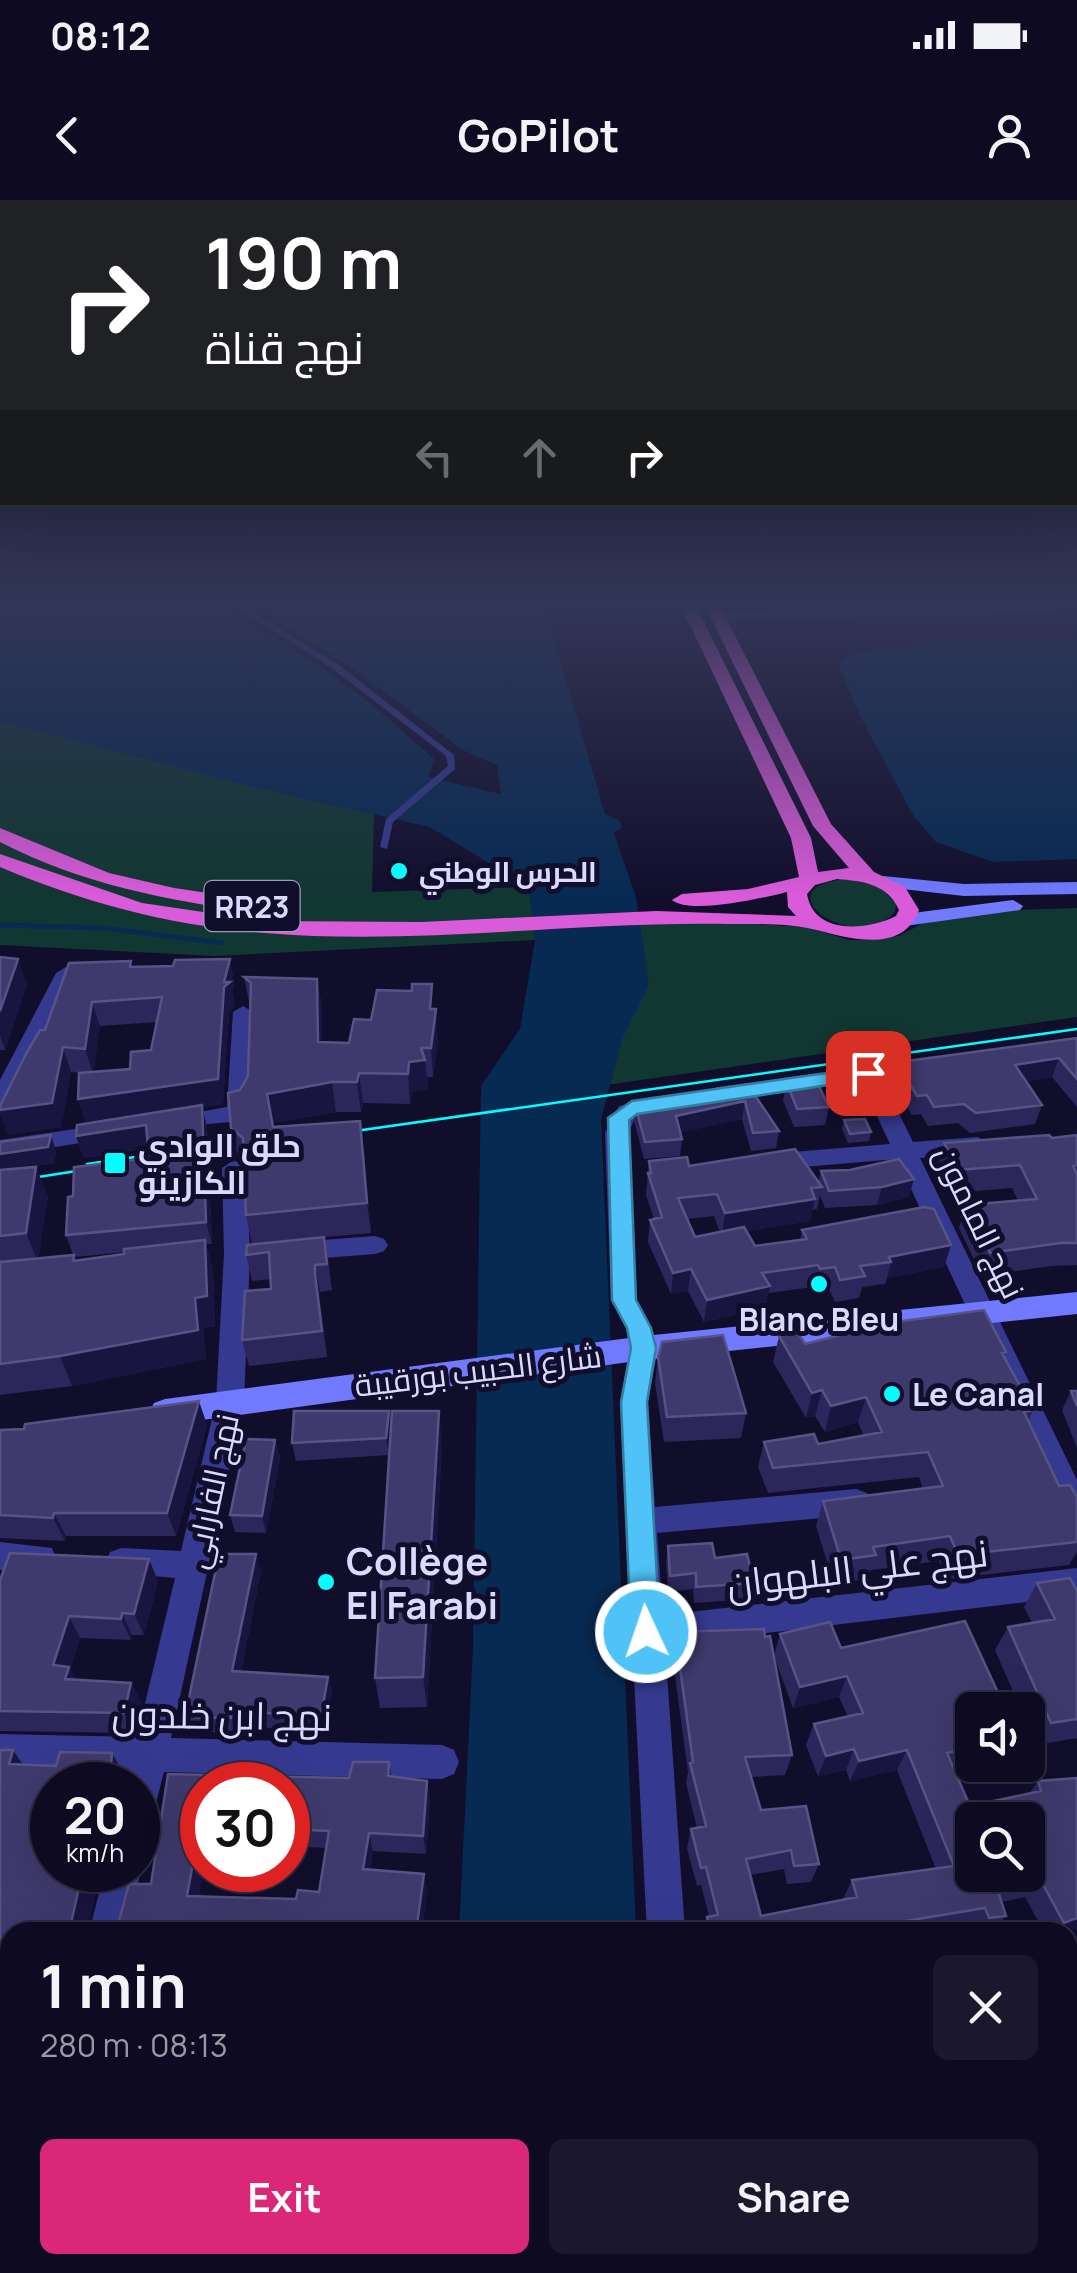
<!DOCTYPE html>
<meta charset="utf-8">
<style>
:root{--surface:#0d0a21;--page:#1b182e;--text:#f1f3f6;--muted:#9a9aa5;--line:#2d2b3f;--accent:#db2777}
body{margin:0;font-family:Manrope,Cairo,sans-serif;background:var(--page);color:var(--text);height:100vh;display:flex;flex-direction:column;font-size:38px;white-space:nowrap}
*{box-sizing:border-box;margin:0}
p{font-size:32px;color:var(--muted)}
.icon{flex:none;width:55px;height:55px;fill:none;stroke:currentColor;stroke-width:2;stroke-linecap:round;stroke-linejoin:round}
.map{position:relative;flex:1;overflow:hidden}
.sheet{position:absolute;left:0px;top:1722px;width:1078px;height:352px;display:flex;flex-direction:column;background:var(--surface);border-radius:30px 30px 0 0;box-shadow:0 10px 40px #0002,0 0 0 2px var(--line)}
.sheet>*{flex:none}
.guide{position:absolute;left:0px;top:0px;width:1078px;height:305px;box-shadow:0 10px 40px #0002,0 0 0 2px var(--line);background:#202124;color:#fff;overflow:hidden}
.controls{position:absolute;left:955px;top:1492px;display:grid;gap:20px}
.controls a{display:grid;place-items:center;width:90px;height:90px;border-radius:15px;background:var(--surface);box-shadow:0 10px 40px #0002,0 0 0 2px var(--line);font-size:50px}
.speed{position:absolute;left:30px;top:1562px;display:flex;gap:20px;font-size:50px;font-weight:700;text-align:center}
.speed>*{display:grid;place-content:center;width:130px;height:130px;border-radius:50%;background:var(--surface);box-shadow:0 10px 40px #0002,0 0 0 2px var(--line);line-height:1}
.speed small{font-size:25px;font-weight:400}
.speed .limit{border:15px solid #d22;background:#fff;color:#111}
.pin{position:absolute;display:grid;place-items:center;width:85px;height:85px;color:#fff;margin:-42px;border-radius:20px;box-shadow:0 5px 15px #0006}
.me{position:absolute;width:110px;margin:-55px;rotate:357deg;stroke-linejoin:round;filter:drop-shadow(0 0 8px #0008)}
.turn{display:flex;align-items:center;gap:35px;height:210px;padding:0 40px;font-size:45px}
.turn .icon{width:130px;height:130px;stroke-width:2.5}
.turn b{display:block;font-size:70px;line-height:85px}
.lanes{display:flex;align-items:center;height:95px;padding:0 40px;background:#0003;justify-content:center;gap:50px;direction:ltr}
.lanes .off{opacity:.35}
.round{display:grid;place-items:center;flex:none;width:105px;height:105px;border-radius:15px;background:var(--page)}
.overview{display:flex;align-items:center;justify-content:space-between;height:170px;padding:0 40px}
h1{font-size:60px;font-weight:700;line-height:75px}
.action{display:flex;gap:20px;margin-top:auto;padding:20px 40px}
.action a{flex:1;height:115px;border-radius:15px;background:var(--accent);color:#fff;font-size:40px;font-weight:700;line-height:115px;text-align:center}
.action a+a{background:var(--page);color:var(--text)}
.status{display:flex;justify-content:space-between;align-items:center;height:70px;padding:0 50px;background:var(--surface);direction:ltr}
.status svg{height:28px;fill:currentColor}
header{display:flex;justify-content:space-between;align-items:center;height:130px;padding:0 40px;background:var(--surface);font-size:45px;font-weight:700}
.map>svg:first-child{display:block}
</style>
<div class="status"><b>08:12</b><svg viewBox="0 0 49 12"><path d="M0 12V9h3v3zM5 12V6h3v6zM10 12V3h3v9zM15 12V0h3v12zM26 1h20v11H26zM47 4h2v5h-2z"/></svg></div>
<header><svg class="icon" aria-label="back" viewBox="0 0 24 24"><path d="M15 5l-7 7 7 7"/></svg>GoPilot<svg class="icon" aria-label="person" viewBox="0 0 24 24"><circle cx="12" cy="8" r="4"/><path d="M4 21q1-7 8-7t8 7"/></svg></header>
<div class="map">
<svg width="1077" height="2073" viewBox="0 0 1077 2073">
<rect width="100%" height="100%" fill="#110e2c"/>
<!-- green -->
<path fill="#113732" d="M0,521L374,614L372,692L529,687L535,740L214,756L0,745Z
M846,679L878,686L896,703L895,712C853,757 759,687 846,679Z
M1077,708V817L599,886L648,785L639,723L702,721L807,727L849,740H873L899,736L925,722L980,711Z
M61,2065H214L213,2073H59Z"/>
<!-- water -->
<path fill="#072a52" d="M0,408H225L324,469L375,507L434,559L428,577L501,594L497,565L463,550L346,464L258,408H545L605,614L620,621L622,628L614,633L636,697L649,785L622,839L601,920L636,1732H459L473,1449L481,886L520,829L535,740L530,697L489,663L430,627L256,588L0,521Z
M1077,441V659L993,662L936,642L913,615L862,520L838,464C861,436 1034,442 1077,441Z
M442,2065H649L650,2073H442Z"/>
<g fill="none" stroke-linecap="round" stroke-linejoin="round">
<!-- stream -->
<path stroke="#072a52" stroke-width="5" d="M0,725L103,728L222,743"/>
<!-- service -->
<path fill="#353a90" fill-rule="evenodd" d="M238,408H246L339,465L454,555L455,569L393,622L387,649L380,647L386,619L448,566L446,556L333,469Z"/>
<!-- minor -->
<path fill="#353a90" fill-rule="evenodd" d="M868,408H1063L1057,412L716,420L709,416L716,412Z
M66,767L76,773L11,901L0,908V880L56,773Z
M243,806L253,812L246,915L230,922L165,928L162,923L165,918L227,907L233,812Z
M925,859L933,861L936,866L933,871L882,879L913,942L978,937L990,945L978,953L920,958L1077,1280V1324L1066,1320L897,959L768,970L756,962L768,954L890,944L861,882L717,901L706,894L717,887Z
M667,895L675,897L678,902L675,907L635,917L629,933L637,1100L652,1128L658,1148L648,1202L655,1307L856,1289L867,1293L871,1302L867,1311L856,1315L657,1333L663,1415L1077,1368V1396L665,1445L685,1732H647L620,1202L630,1148L626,1128L611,1100L605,933L619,906Z
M109,924L117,927L121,932L117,937L0,956V940Z
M234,960L246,968L250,1054L244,1202L171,1538L442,1545L454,1550L459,1562L454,1574L442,1579L164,1572L151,1622L138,1627V1585H126L129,1571L0,1568V1534L137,1537L175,1378L110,1372L106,1362L110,1352L121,1348L181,1351L216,1202L224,1054L222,968Z
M375,1036L384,1039L388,1045L384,1051L375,1054L297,1060L288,1057L284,1051L288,1045L297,1042Z
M0,1342L52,1348L56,1358L52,1368L41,1372L0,1370Z
M138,1661L141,1670L127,1732H89L105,1670H138Z
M1077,1739V1777L1068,1778V1740Z
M0,1774H10V1812H0Z
M10,2049V2065H47L45,2073H1Z
M669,2065H713L714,2073H670Z"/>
<!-- secondary -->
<path fill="#717aff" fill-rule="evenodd" d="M883,676L964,684L1077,682V694L964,696L876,686V678Z
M1013,700L1023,706L1020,710L905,726L894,720L905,714Z
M1077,1092V1114L644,1160L165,1225L154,1221L149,1212L154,1203L165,1199L644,1136Z"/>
<!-- trunk -->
<path fill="#da5bda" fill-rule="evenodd" d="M682,408H697L811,638L818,672L849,668L813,626L706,408H721L831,624L874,672L905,687L919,710C902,756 846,737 812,729C787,723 755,724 729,724C574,721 419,746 265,733C172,726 85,703 0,667V654L142,703L265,721L421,722L656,711L796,716L788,707L787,692C763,698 690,715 672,700L682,694L748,689L799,677L791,638ZM837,679C862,681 888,684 899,710L896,716C868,730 814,736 807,694L815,685Z
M0,628L109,673L174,688L284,704L294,710L284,716C186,704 89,688 0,642Z"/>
<!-- tram -->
<path stroke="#06fdff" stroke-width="2.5" d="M334,934L1077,829
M181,956L265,944
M87,964L176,951
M0,983L102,967"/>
</g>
<!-- wall -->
<path fill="#2c275b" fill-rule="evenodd" d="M0,757L27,784L5,850H0Z
M230,759L234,783L232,792L235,806L229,812L223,904L202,907L207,927L212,1044H206L213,1070L215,1126L203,1128L206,1159L72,1186L0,1195V942L56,951L54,963L20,968L48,996L38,1058L73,1055L66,1035L73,996L149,958L148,948L84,958L76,936L86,923L78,899L83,873L71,872L61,927L8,935L45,830L133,767L173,766ZM157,822L151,850L130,869L93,872L100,826ZM124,1052V1054L76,1061L75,1057Z
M244,777L317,779L322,808V842L349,843L371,820L434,809L438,839L433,877H427L428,889L412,892L410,904L363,903L361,912H336L272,923L273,927L364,951L371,1033L325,1037L332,1090L320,1092V1100L327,1157L249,1166L242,1140L271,1089V1079L252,1081L246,1055L252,1044L246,1015L244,963L238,958L231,928L240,890L248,876L250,806Z
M1077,838V907L1052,877L1026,881L1042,905L1035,924L970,933L958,923L928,926L921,914L912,915L905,903L899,904L888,882L892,863Z
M787,883L829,907L825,925L794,927L783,900Z
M748,885L779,931L776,948L751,951L742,919L680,932L682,939L680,956L644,959L634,921L635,904Z
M844,920L871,932L869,941L848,943L842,929Z
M1077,935V1065L1051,1066L982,1076L959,1028L966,1005L1018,1001L1012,988L951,993L938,966L944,943L1052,938Z
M649,961L818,983L821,971L850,970L909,997L877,1005L825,1008L820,995L817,1009L812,1010L810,1021L747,1031L755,1046L800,1040L802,1030L951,1045L944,1067L887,1078L885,1084L862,1087L859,1098L835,1102L829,1089L815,1091L813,1087L768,1093L765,1108L704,1122L688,1091L671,1094L648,1042L650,1020L654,1019L646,995ZM714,1016L720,1032L695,1037L687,1019Z
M858,1127L1006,1152L1004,1157L1033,1210L1028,1222L1059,1286L1077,1297V1352L1069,1365L947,1379L939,1361L871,1370L867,1379L834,1384L816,1326L823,1301L923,1289L919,1277L768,1293L758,1267L764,1242L818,1244L864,1236L858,1222L825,1232L815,1216L806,1218L773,1162L779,1136L805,1144L857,1131Z
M658,1157L746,1213L741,1238L664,1242L655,1183Z
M1071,1191H1077V1248L1062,1210Z
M207,1225L176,1336H66L65,1341L0,1338V1230Z
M391,1226L442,1245L427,1507L380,1508L375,1478L391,1239L389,1255L296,1261L292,1243Z
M275,1240L280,1257L266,1333L235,1332L230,1315Z
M668,1346L715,1358L754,1383L750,1399L694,1403L693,1389L668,1392L666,1363Z
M261,1371L241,1472L328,1477L332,1492L325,1531L238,1526L237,1532H191L185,1517Z
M0,1380L158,1381L144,1435H132L131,1440L80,1438L70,1469L76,1480L131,1483L141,1503L134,1533L0,1531Z
M1037,1383L1077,1391V1538L1036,1545L1028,1525V1510H1021L995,1450L1008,1427L1032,1423L1024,1407Z
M675,1432L792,1555L785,1575L751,1577L761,1610L819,1664L811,1682L787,1684L784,1669L750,1675L761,1716L843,1699L852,1680L936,1669L897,1570L850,1581L846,1570L818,1576L806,1545L814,1524L848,1517L839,1497L793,1508L774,1456L780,1434L841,1448L972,1510V1553L964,1567L954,1570L970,1606L1029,1594L1038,1581L1077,1578L1068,1732H1044L1025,1697L1002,1702L1006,1716L993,1732H975L972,1725L928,1732H702L707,1717L709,1716L701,1685L697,1686L687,1648L691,1629L697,1628L686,1583L688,1572L672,1454Z
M0,1550L23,1565L56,1566L112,1553L124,1575V1579L10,1732V1766L0,1773Z
M389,1562L392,1577L427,1581L430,1600L426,1654L373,1651L370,1669L427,1691L422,1732H116L151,1684L168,1574L349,1578ZM202,1585H288V1646L326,1648L319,1692L296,1699L199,1697L202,1670Z
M207,2065H384L383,2073H239L216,2072Z
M844,2065H986L988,2073H846Z"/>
<!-- shaded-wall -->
<path fill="#191541" d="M18,759L27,784L5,850L0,836V811Z
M230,759L234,783L232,792L235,806L229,812L223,904L202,907L207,927L212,1044L206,1022L202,907L86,924L78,899L218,879L224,782Z
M317,779L322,808V872L318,842Z
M92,802L100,826L93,874L85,849Z
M436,809L438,839L433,877L431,848Z
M63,847L71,872L61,927L8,935L0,915V910Z
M1059,858L1052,877L1009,885L1015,865Z
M425,860L428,889L412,892L410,904L408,874L409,862Z
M359,873L363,903L361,912L357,882Z
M332,882L336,912L272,923L267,894Z
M745,901L742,919L675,934L676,916Z
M360,921L364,951L371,1033L367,1003Z
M146,925L153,947L84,958L76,936Z
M51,935L56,951L54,963L0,971V954Z
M36,967L48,996L38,1062L26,1033Z
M914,979L909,997L877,1005L882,987Z
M815,999L810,1021L722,1035L725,1013Z
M205,1040L213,1070L215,1126L203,1128L206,1159L72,1186L60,1156L195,1098Z
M951,1045L944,1067L887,1078L891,1062L889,1057Z
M315,1065L320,1092V1100L327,1157L315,1074Z
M691,1069L688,1091L671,1094L673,1073Z
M770,1086L765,1108L704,1122L707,1100Z
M822,1190L815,1216L806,1218L812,1193Z
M866,1197L858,1222L825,1232L831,1206Z
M199,1201L207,1225L176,1336L167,1313Z
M389,1211L392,1228L389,1255L386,1238Z
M439,1211L442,1245L427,1507L423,1477Z
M275,1240L280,1257L266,1333L262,1316Z
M54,1313L66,1336L65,1341L53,1318Z
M256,1354L261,1371L238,1487L232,1471Z
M149,1359L158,1381L144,1435L134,1414Z
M122,1413L132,1435L131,1440L121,1419Z
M69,1416L80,1438L70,1469L81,1488L76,1500L53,1465Z
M847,1476L839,1497L793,1508L800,1487Z
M328,1477L332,1492L325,1531L321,1516Z
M131,1483L141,1503L134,1533L124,1513Z
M232,1511L238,1526L237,1532L231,1518Z
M854,1549L846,1570L818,1576L826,1556Z
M13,1550L28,1572L9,1564Z
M907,1550L897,1570L850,1581L859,1561Z
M112,1553L124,1575V1579L128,1585H112L111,1566Z
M427,1581L430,1600L426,1654L423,1636Z
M369,1633L373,1651L368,1686L363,1669Z
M198,1635L202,1645L204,1670L196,1713L187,1696Z
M83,1670H101L88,1732H69Z
M424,1674L427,1691L422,1732H416Z
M1077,1718V1729L1068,1732H1055L1064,1723Z
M0,1757L9,1766L0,1773Z
M4,1852L10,1857V1898L0,1891V1867Z
M1077,1892V1901L1068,1903V1894Z
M10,1926V2021L4,2042L0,2040V1960Z
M378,2065H384L383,2073H377Z"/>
<!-- building -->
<path fill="#3f3a6d" stroke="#575384" stroke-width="2.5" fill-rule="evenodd" d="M0,757L18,759L0,811Z
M230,759L224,782H230L224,787L218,879L78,899L79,873L130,869L131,852L151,850L162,797L92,802L85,849L63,847L52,903L0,910V906L26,854L40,830H45L69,763L131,761L130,767L173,766L175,760Z
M244,777L317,779L318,842L349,843L354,819L371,820L377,790L412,791V784H432L430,809H436L431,848H421L425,860L409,862L408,874L359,873L357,882H332L267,894L273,927L360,921L367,1003L246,1015L243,938L231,928L228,893L240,890L248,876L251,783Z
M1077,838V879L1059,858L1015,865L1042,905L976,913L964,904L934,907L927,895L917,896L910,884L904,885L892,863Z
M816,880L829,907L797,909L787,883Z
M748,885L779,931L753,933L745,901L676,916L682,939L645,942L635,904Z
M202,905L206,1022L66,1035L68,997L73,996L74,967L149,958L146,925L76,936L77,925Z
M865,919L871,932L850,934L844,920Z
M51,935L48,947L0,954V942Z
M1049,935L1052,938L1077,935V965L1073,966L1077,974V1043H1060L990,1053L966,1005L1037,999L1020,965L958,970L944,943Z
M795,949L822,987L811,988L815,999L725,1013L717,994L678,998L695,1037L744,1027L755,1046L807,1039L802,1030L924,1007L934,1009L951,1045L889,1057L891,1062L860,1066L865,1076L840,1080L835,1067L820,1069L818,1065L762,1073L770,1086L707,1100L691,1069L673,1073L650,1020L662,1017L648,973H651L649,961L687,957L689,966Z
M899,959L914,979L882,987L829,991L821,971L850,970Z
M36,967L26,1033L0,1036V970Z
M324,1037L327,1064L315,1065V1074L322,1131L242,1140L245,1091L271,1089L269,1052L246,1055L247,1045Z
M205,1040L207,1096L195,1098L198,1130L60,1156L0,1164V1062L74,1055L73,1061L124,1054V1049Z
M984,1110L1006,1152L1002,1153L1033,1210L1024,1212L1059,1286L1070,1285L1077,1297V1342L958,1355L950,1336L873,1347L876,1355L841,1360L823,1301L943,1286L928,1252L773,1268L764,1242L814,1234L818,1244L882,1232L866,1197L831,1206L822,1190L812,1193L779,1136L797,1131L805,1144L860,1130L858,1127Z
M723,1135L746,1213L667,1217L658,1157L662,1142Z
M1071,1191H1077V1206Z
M199,1201L167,1313H54L53,1318L0,1315V1230L24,1229L25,1224Z
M294,1211H389L386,1238L292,1243Z
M392,1211H439L423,1477L375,1478Z
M246,1239L275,1240L262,1316L230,1315Z
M712,1343L715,1358L747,1354L754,1383L696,1387V1373L670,1376L668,1346Z
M10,1353L149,1359L134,1414L122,1413L121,1419L69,1416L53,1465L69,1467L65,1479L131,1483L124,1513L0,1511V1380Z
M219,1354H256L232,1471L328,1477L321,1516L232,1511L231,1518L185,1517Z
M1070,1378L1077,1391V1519L1051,1523L1008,1427L1055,1419L1037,1383Z
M965,1421L1006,1510H972V1533H970L972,1540V1548L947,1553L970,1606L1041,1591L1038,1581L1077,1578V1718L1064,1723L1040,1679L997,1688L1006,1716L989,1718L985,1708L839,1732H711L707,1717L718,1715L706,1667L701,1668L691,1629L706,1626L690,1563L693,1562L675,1432L764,1429L765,1437L770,1436L792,1555L745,1557L761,1610L806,1606L819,1664L794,1666L791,1650L746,1659L761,1716L857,1697L852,1680L954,1666L907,1550L859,1561L854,1549L826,1556L814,1524L863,1513L847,1476L800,1487L780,1434L830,1422L841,1448ZM972,1620H1028V1675H972Z
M0,1550H13L9,1564L56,1566L60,1552L112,1553L111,1566L117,1567L112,1585H52V1670H83L69,1732H10V1749L0,1748Z
M353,1562H389L388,1576L427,1581L423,1636L369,1633L363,1669L424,1674L416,1732H116L129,1684H151L168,1574L349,1578ZM202,1585H288V1629L329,1631L319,1692L298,1690L296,1699L187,1696L198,1635H202Z
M1077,1774V1892L1068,1894V1776Z
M0,1795L10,1796V1852H4L0,1867Z
M0,1887L10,1889V1926L0,1960Z
M223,2065H378L377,2073H350Z
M723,2065H781L782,2073H723Z
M853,2065H986L988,2073H855Z"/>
<!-- sky -->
<linearGradient id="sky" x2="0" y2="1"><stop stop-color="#090818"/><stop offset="0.58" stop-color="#323656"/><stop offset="1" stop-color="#323656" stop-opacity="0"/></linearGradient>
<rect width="1077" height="699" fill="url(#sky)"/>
<!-- route -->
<path fill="#4fc3f7" stroke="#337fa1" stroke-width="2.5" d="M868,867L878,873L875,878L637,914L629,920L636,1100L651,1128L656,1148L647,1202L660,1432L656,1442L646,1446L635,1442L631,1432L621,1202L631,1148L627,1128L612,1100L608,918L632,901Z"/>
<!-- markers -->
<g fill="#06fdff" stroke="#110e2c" stroke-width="4">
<circle cx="399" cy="671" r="10"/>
<rect x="103" y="951" width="24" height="24" rx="5"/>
<circle cx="819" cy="1084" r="10"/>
<circle cx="892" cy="1194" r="10"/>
<circle cx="326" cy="1382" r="10"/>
</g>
<g text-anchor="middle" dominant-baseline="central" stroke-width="10" stroke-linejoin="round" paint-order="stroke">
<!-- far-poi labels -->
<g font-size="28" font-weight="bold" fill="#dadaff" stroke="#110e2c" text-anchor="start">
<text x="419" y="671">الحرس الوطني</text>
</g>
<!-- shield labels -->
<rect fill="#110e2c" stroke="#9e9dc0" stroke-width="2.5" x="204.5" y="681" width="95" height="50" rx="8"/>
<g font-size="30" font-weight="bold" fill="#dadaff">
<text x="252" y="706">RR23</text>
</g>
<!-- poi labels -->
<g font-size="32" font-weight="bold" fill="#dadaff" stroke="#110e2c" text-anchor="start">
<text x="138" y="945">حلق الوادي<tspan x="138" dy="37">الكازينو</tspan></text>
<text x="819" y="1119" text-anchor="middle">Blanc Bleu</text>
<text x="912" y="1194">Le Canal</text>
</g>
<!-- street labels -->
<g font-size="32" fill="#dadaff" stroke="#110e2c">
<text transform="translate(980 1022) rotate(64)">نهج المامون</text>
<text transform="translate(478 1170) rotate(-7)">شارع الحبيب بورقيبة</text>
<text transform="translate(211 1291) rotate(-78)">نهج الفارابي</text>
</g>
<!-- near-poi labels -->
<g font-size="38" font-weight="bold" fill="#dadaff" stroke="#110e2c" text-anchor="start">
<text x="346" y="1360">Collège<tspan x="346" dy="44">El Farabi</tspan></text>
</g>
<!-- near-street labels -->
<g font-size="38" fill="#dadaff" stroke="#110e2c">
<text transform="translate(857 1367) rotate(-7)">نهج علي البلهوان</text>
<text transform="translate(222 1514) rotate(1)">نهج ابن خلدون</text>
</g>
</g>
</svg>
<div class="controls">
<a><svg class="icon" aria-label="sound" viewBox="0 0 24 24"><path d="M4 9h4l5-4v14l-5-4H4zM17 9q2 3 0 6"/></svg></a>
<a><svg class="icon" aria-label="search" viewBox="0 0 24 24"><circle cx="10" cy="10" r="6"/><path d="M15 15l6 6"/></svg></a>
</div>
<div class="speed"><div>20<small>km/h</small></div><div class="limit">30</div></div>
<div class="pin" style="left:868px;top:873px;background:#d93025"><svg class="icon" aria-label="arrive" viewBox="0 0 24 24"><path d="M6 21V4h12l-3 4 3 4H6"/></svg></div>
<svg class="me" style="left:646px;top:1432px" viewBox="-20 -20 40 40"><circle r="17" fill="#4fc3f7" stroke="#fff" stroke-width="3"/><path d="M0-11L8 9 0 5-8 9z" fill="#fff"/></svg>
<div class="guide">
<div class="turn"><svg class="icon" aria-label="right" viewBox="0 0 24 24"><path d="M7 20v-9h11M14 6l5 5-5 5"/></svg><div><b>190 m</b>نهج قناة</div></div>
<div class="lanes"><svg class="icon off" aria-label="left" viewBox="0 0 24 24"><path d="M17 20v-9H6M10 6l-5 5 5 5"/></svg><svg class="icon off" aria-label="ahead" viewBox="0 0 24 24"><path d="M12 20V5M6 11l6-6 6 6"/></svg><svg class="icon" aria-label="right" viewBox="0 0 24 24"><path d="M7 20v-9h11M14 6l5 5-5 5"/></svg></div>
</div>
<section class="sheet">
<div class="overview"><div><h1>1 min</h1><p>280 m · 08:13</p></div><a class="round"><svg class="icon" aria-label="close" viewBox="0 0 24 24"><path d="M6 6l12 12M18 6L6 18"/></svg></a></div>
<div class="action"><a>Exit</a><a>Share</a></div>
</section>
</div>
